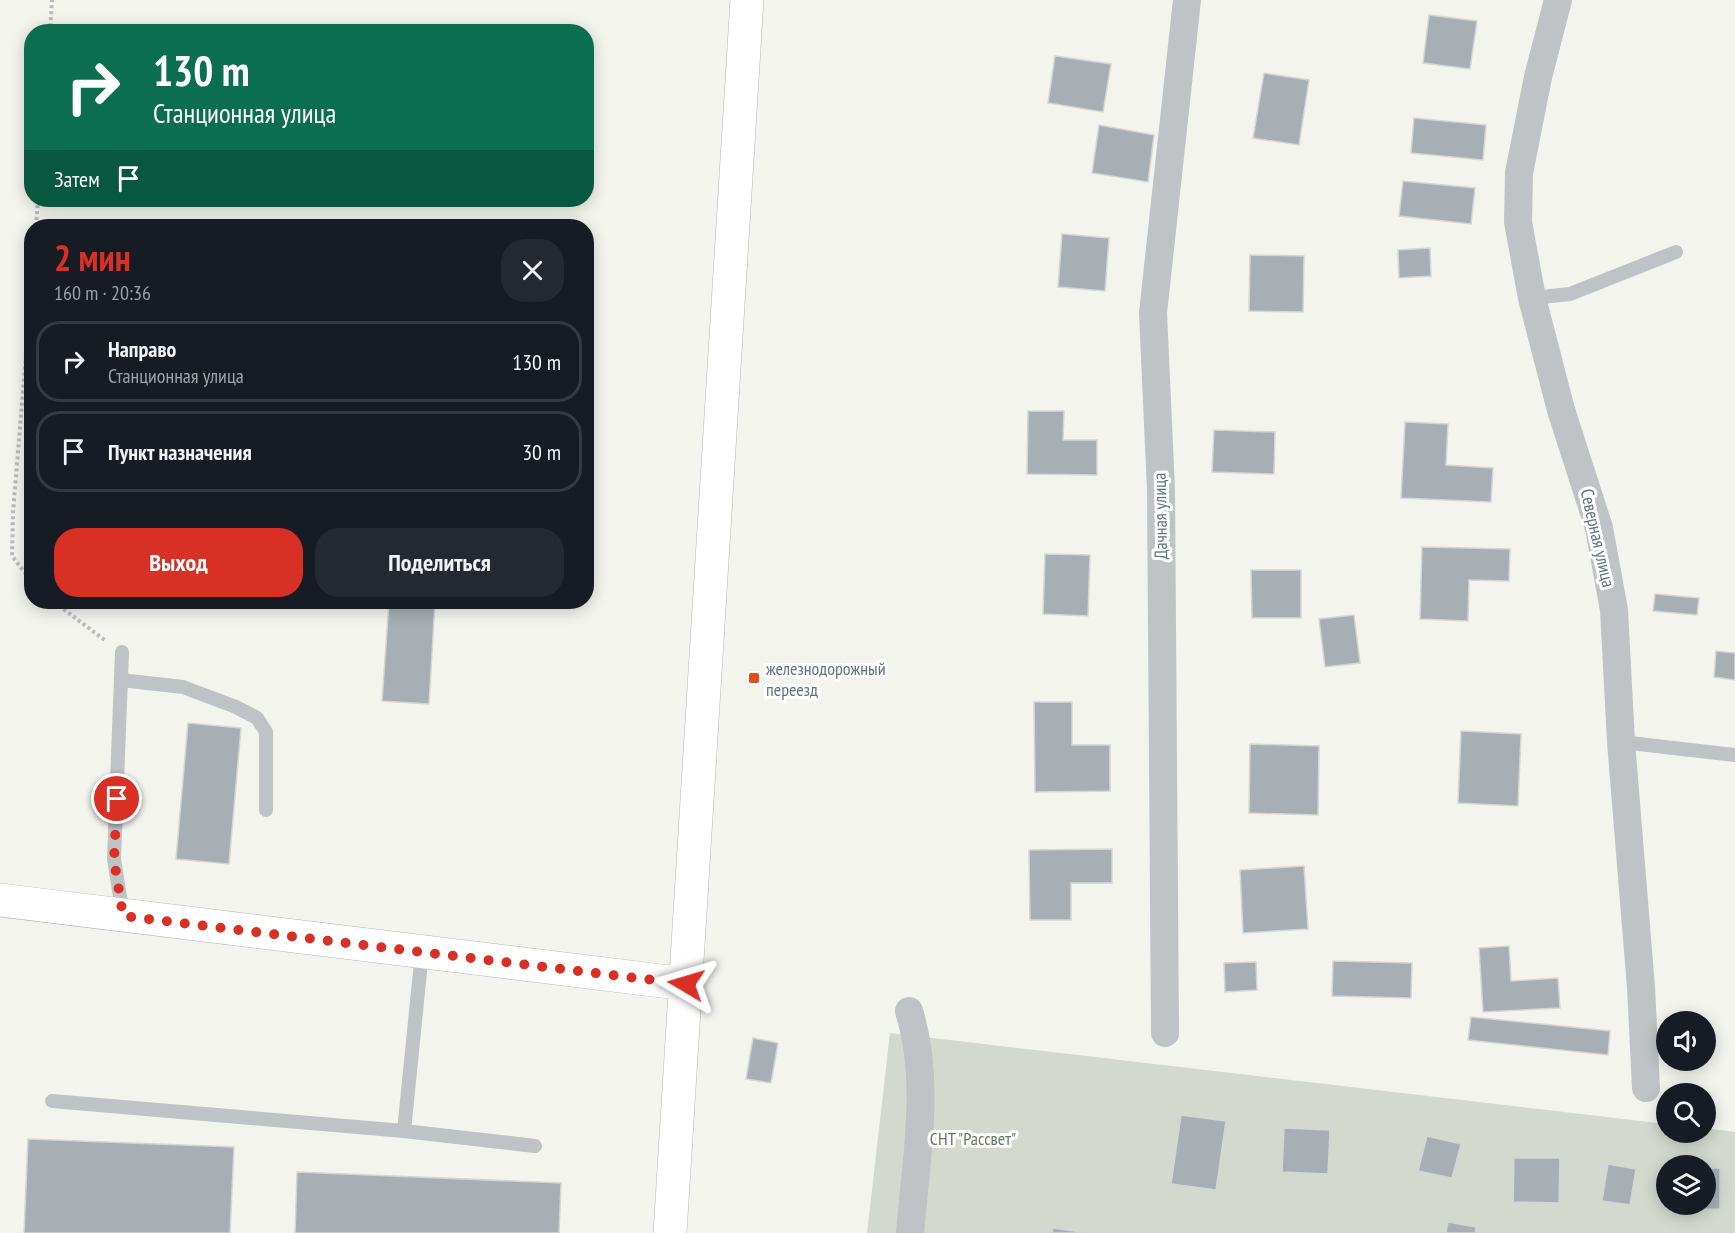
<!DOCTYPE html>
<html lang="ru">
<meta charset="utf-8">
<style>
:root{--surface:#171b24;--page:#242831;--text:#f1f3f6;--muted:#9ea1a6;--line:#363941;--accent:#d93025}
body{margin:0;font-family:"PT Sans Narrow",sans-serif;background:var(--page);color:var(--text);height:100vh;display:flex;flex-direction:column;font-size:22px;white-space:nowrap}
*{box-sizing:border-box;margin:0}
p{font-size:20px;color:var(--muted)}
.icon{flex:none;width:33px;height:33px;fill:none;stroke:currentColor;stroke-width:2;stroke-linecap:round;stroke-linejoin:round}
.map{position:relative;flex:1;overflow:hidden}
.sheet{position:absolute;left:24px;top:219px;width:570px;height:390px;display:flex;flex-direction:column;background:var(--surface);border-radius:24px;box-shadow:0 3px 15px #0003}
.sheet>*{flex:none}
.guide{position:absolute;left:24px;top:24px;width:570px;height:183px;border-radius:24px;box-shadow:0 3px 15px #0003;background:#0b6e4f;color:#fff;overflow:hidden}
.fabs{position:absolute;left:1656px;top:1011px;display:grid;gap:12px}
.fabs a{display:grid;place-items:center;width:60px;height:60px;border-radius:50%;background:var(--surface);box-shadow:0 3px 15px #0003;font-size:30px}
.pin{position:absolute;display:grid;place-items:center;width:51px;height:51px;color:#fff;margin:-26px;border:3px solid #fff;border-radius:50%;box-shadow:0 2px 6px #0007}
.me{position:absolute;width:66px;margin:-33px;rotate:277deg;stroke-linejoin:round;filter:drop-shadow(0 0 4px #0008)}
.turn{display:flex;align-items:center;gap:21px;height:126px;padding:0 30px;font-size:27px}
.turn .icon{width:78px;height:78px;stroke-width:2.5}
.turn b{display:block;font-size:42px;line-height:51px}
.then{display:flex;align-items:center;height:57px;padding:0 30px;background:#0003;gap:12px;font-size:22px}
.round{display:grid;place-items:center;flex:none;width:63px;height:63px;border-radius:24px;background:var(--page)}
.overview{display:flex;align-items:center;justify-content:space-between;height:102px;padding:0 30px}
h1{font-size:36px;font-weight:700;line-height:45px;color:var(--accent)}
.action{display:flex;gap:12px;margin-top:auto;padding:12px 30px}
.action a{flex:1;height:69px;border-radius:24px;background:var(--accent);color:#fff;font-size:24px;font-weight:700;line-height:69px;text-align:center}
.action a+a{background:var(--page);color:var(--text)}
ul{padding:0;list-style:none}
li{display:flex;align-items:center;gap:18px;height:81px;margin:0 12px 9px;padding:0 18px;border:3px solid var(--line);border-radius:24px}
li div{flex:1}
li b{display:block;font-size:22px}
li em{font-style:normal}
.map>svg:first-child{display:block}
</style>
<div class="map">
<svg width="1735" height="1233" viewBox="0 0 1735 1233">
<rect width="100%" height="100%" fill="#f4f4ef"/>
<!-- green -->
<path fill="#d3d9cf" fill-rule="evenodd" d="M890,1033L1666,1124V1132H1706V1128L1735,1132V1233H867ZM1666,1166H1706V1204H1666Z"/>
<!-- building -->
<path fill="#a7afb4" stroke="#d5d5d3" stroke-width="1.5" d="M1429,15L1477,21L1470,69L1423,63Z
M1055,56L1111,64L1103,112L1048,103Z
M1264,73L1309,80L1299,145L1253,138Z
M1414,118L1486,125L1483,160L1411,153Z
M1099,125L1154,135L1148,182L1092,173Z
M1403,181L1475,188L1471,224L1399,216Z
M1062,234L1109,238L1105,291L1058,287Z
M1430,248L1431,276L1399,278L1398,250Z
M1250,255L1304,256L1303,312L1249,311Z
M1028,411H1064L1063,440H1097V475L1027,474Z
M1405,422L1448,424L1446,465L1493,468L1491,502L1401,498Z
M1214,430L1275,432L1274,474L1212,472Z
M1422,547L1510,549L1509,581L1469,580L1468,621L1420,619Z
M1045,554L1090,555L1088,616L1043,614Z
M1251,570H1301V618H1252Z
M1655,594L1699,598L1697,615L1653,611Z
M389,602H435L429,704L382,701Z
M1354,615L1360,663L1325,667L1319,619Z
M1716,651L1735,653V680L1714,677Z
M1034,702H1072V745H1110V791L1035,792Z
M188,723L241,728L229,864L176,859Z
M1461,731L1521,734L1518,806L1458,803Z
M1250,744L1319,746L1318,815L1249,813Z
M1112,849V883H1071V920H1030L1029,850Z
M1304,866L1308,929L1243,933L1240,870Z
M1509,946L1511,981L1558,978L1560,1008L1483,1012L1479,948Z
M1333,961L1412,963L1411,998L1332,996Z
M1256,962L1257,990L1225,992L1224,963Z
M1471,1017L1610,1031L1608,1055L1468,1040Z
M753,1038L778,1043L771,1083L746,1079Z
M1181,1115L1226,1121L1216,1190L1171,1184Z
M1284,1128L1330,1130L1328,1174L1282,1172Z
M1427,1136L1461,1144L1452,1178L1418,1171Z
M28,1139L234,1147L230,1233H24Z
M1514,1158H1560L1559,1203L1513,1202Z
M1608,1164L1636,1169L1630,1205L1602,1201Z
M1706,1168H1720V1209L1689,1210V1204H1706Z
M297,1172L561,1183L559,1233H295Z
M1448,1222L1476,1227L1475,1233H1446Z
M1053,1228L1081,1232V1233H1052Z"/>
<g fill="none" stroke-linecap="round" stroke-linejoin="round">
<!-- secondary casing -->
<g stroke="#b1b6bb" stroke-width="34">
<path id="secondary" d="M0,900L686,984
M670,1233L747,0"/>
</g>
<!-- path -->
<path stroke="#b9bbbe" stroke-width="4" stroke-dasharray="3 3" stroke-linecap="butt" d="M50,32L52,0
M36,226L38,200
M32,283L13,512L12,556L32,582
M54,602L106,641"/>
<!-- lane -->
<path stroke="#bfc3c6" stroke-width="14" d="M1532,298L1570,294L1676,252
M122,652L114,859L123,916
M121,680L183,687L236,707L257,718L266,732V810
M1621,742L1735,755
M52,1101L404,1131L535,1146
M404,1131L422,952"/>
<!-- street -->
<path stroke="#bfc3c6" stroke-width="28" d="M1558,0L1538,77L1519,173L1518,222L1532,298L1561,410L1599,528L1614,610L1621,742L1641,987L1646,1088
M909,1011C931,1082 916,1160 910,1233
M1165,1033L1161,490L1153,313L1187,0"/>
<!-- secondary -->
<use href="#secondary" stroke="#fff" stroke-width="33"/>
</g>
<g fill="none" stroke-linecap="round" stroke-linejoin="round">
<!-- route -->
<path stroke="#d93025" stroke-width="10" stroke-dasharray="0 18" d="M117,799L114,860L123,916L686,984"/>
</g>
<!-- markers -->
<rect fill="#e74c1c" stroke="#fff" stroke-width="2" x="748" y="672" width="12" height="12" rx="3"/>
<g text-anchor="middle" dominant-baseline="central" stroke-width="6" stroke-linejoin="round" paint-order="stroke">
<!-- street labels -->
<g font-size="18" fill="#627382" stroke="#fff">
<text transform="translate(1160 516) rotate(-91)">Дачная улица</text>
<text transform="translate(1598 538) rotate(77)">Северная улица</text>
</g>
<!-- poi labels -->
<g font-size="18" fill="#627382" stroke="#fff" text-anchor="start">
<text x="766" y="668">железнодорожный<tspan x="766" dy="21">переезд</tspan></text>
</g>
<!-- park labels -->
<g font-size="18" fill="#667961" stroke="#fff">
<text x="973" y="1138">СНТ "Рассвет"</text>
</g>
</g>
</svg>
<div class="fabs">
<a><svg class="icon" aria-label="sound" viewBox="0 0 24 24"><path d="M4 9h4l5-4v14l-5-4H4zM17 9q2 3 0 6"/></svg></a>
<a><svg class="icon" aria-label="search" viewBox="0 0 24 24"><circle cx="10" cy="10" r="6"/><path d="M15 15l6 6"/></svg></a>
<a><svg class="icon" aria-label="layers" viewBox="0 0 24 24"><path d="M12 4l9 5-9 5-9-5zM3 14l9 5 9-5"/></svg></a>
</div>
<div class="pin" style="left:117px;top:799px;background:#d93025"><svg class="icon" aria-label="arrive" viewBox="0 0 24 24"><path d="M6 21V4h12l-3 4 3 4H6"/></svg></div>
<svg class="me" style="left:686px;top:984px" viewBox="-20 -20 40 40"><path d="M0-17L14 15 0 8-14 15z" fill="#d93025" stroke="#fff" stroke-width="4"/></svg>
<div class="guide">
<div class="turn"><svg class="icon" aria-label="right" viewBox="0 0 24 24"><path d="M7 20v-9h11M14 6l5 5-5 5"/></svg><div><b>130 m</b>Станционная улица</div></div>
<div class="then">Затем<svg class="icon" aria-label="arrive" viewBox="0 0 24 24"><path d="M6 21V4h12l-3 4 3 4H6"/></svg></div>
</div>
<section class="sheet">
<div class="overview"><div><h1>2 мин</h1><p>160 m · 20:36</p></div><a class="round"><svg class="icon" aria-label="close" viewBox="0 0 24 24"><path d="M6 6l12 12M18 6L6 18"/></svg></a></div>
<ul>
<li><svg class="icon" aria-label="right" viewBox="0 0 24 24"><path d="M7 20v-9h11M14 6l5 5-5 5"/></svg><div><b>Направо</b><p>Станционная улица</p></div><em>130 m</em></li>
<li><svg class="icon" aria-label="arrive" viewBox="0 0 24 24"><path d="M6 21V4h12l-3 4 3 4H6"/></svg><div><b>Пункт назначения</b></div><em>30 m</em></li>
</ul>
<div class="action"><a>Выход</a><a>Поделиться</a></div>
</section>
</div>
